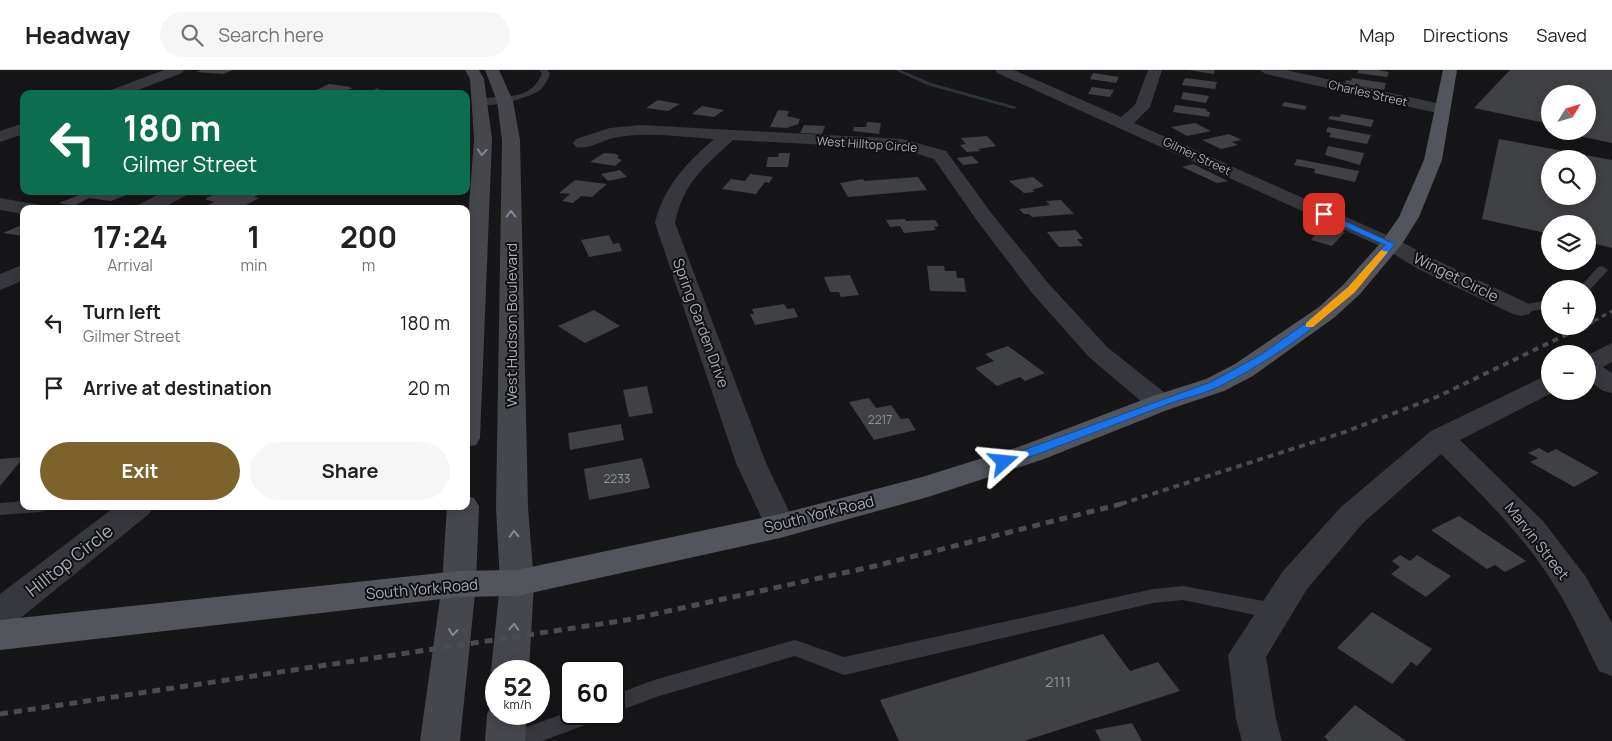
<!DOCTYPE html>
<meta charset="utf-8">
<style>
:root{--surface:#fff;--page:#f6f6f6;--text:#202124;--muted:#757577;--line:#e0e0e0;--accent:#7e622b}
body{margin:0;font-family:Manrope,sans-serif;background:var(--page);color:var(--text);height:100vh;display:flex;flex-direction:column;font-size:19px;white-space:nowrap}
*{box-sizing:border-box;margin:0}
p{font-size:16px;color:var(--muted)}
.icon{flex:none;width:28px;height:28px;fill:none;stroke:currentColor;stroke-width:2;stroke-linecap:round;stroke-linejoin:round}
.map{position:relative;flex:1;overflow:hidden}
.panel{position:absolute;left:20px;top:135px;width:450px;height:305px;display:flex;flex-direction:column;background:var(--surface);border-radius:10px;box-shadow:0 2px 12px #0003}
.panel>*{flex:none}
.banner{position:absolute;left:20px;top:20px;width:450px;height:105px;border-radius:10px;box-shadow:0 2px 12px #0003;background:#0b6e4f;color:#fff;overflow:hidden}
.needle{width:32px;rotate:53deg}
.buttons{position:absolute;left:1541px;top:15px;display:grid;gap:10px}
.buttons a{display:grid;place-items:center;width:55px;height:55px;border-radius:50%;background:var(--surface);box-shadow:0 2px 12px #0003;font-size:25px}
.speed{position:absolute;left:485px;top:590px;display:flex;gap:10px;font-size:25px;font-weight:700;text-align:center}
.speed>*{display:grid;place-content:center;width:65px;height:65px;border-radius:50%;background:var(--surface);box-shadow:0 2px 12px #0003;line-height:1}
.speed small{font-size:12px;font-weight:400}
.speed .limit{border:2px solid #111;border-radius:8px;background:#fff;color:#111}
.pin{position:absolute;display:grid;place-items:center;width:42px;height:42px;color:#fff;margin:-21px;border-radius:10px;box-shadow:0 2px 8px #0006}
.me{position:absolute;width:55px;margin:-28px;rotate:72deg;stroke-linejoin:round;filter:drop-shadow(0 0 4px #0008)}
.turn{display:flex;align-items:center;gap:18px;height:105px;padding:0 20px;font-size:22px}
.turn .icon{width:65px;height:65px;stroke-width:2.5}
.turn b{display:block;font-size:35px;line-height:42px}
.eta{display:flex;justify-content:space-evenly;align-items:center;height:85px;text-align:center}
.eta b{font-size:30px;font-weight:700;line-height:35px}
.cta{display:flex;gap:10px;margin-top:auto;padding:10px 20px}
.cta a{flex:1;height:58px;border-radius:30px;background:var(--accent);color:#fff;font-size:20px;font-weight:700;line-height:58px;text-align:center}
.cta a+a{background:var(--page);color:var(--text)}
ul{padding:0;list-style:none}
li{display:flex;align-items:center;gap:15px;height:65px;padding:0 20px}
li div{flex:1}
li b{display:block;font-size:19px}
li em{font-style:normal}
header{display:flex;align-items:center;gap:30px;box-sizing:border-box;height:70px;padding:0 25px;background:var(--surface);border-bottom:1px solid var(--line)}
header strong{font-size:24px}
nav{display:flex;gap:28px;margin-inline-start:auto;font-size:18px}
.search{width:350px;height:45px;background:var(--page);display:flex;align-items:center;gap:12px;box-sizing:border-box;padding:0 18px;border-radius:28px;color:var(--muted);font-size:19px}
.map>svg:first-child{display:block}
</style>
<header>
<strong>Headway</strong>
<div class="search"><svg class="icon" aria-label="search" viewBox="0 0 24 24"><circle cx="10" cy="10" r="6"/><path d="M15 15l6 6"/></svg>Search here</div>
<nav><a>Map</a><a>Directions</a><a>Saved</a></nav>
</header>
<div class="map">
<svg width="1612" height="671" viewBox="0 0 1612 671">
<rect width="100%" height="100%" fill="#161618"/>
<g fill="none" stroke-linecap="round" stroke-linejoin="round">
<!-- stream -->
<path fill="#2c353c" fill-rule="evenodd" d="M895,0H901L931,13L1017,37L1014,39L927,15Z"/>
</g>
<!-- building -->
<path fill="#404145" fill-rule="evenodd" d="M201,0H233L223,4L196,2Z
M1188,0H1215L1214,4Z
M1359,0H1378L1389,2L1387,7L1357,3Z
M1510,0H1612V73L1559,62L1588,61V24H1550V54L1474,38Z
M1093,3L1119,7L1116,13L1090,9Z
M1185,8L1217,12L1215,19L1182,15Z
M1352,8L1386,13L1384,20L1345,14L1346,10L1351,11Z
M329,14L352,17L349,18H353L337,24L314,21Z
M1092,17L1114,20L1110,27L1088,24Z
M1183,22L1209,26L1206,33L1181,29Z
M658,30L680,34L668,41L646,38Z
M1284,32L1307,36L1305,40L1282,36Z
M1175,35L1207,39L1206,41L1210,42L1209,47L1173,42Z
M702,36L724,40L714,47L692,44Z
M778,40L789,41L787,46L800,49L798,54L787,58L770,57Z
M1341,44L1374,50L1371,57L1328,49L1330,46L1340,47Z
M867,52L881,53L879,64L853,61L854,57H866Z
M1195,53L1211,61L1187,66L1171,57Z
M804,55L825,56L822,64L800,63Z
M1328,57L1371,65L1367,74L1329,67L1331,63L1326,62Z
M1229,64L1242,70L1232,72L1238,75L1221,79L1202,70Z
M987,66L996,76L978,79L981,81L967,82L960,75L966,74L961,68Z
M1499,69L1612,90V178L1588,172V154H1550V164L1482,149ZM1550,89H1588V126H1550Z
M1328,76L1364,83L1360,95L1325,85Z
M604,83L616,84L619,86L617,88L622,90L615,96L590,92Z
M779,83H790L788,97H766L768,87H778Z
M972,86L979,93L963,95L957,88Z
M1297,89L1359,101L1355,112L1314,103L1315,99L1294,95Z
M1193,94L1228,111L1217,113L1182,97Z
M620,100L627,107L608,111L601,104Z
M750,104L773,107L769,113L765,112L756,124L722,119L731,109L745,111Z
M918,107L927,120L848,127L840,113L863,109L864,111Z
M1033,107L1044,116L1032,120L1035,122L1024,123L1009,111Z
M575,110L607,114L592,127L581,126L573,133L562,131L570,124L559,123Z
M89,121H137L111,131L89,128L74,136L59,133Z
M220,121L258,125L254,127L259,128L246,135H234L229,138L208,135L214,132L205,129Z
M1061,130L1074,144L1032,147L1029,144H1024L1019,139L1050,135L1046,131Z
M905,149L906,151L935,150L939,156L934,157L936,160L904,163L900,156L890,157L886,150Z
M1326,152L1345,162L1332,176L1311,170Z
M24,154V166L3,163Z
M1076,160L1083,169H1077L1083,176L1059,177L1047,162Z
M609,165L613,174L619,173L622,181L589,187L581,170Z
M927,196H944L945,201H956L957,208H964L966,222L930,221Z
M850,205L859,225L841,227L839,222H830L824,207Z
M784,234L787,239L794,238L798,247L755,255L750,244H754L752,239Z
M594,240L620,256L585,273L558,256Z
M1008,276L1045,303L1025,311L1020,307L997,316L975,298L994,291L985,284Z
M647,316L653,343L629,347L623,320Z
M869,328L876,338L891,335L901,349L908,348L916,360L874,370L849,332Z
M621,354L624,370L570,380L568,363Z
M1539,378L1548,383L1556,379L1599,403L1574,417L1530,392L1538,388L1528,383Z
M24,387L0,416V389Z
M642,388L650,418L589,430L584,399Z
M1459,446L1526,491L1505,502L1495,495L1487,499L1431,460Z
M1400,485L1410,491L1417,485L1451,506L1426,527L1391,504L1400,497L1392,491Z
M1372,542L1432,579L1417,596L1411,592L1392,614L1337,578Z
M1103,564L1130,601L1158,592L1180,621L1024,671H899L880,630Z
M1355,635L1406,671H1329L1324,667Z
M1132,653L1142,671H1101L1095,660Z"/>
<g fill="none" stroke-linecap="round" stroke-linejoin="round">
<!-- service -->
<path fill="#37383d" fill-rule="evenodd" d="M539,0H547L550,3C548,10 545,15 540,20C530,28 484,40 475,33C494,19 529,38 542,3Z
M1602,196L1608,200L1588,222V219H1578L1598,197Z
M1550,230V238L1521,243L1515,239L1516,236Z
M24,431V436H48L46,440L40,442L0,445V433Z
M1183,516L1275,533L1282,536L1285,541L1282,546L1275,549L1183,530L1153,533L844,605L795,586L656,627L614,643V625L654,610L795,570L844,587L1153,519Z
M571,641V644H599L596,651L542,671H504L507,664Z"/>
<!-- minor -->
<path fill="#37383d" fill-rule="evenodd" d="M164,0H184L182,3L128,24H106L108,21Z
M995,0H1014L1121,47L1135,35L1148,0H1162L1150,37L1134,53L1398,170L1434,189L1529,234L1533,239L1529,244L1521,246L1513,244L1418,199L1384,178L997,3Z
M1259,0H1286L1441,34L1449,39L1441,44L1266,4Z
M377,18L385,23L369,24Z
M24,53V64L0,72V61Z
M640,55L902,69L946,81L992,144L1048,213L1107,277L1170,327L1174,333L1170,339L1160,341L1150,339L1089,287L1032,223L978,152L934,89L902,79L733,70C704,97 683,113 675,153L766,393L796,456L791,464L780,468L769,464L736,393L655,153C664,116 686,94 714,69C681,67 645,61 613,68C600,71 589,80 576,77L573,73L576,69L610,58Z
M165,121H189L187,125L161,139H135L138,135Z
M0,128L40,135L43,139H24V144L0,140Z
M24,194V210L0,220V204Z
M1612,273V292L1603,297L1612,303V323L1603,321L1588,310V285Z
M1550,306V321H1556L1460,370L1543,451L1586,507L1612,553V606L1599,601C1584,571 1571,541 1553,513C1523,465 1481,424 1441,384L1363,453L1307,519L1266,587L1276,649L1282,671H1242L1236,649L1228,585L1283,501L1341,437L1431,361L1541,308Z
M116,436H154L149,444L13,554L0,558V524Z"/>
<!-- secondary -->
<path fill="#45474d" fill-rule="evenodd" d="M465,0H479L484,9L492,69L480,368L476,375L466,377V176L474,69L470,9Z
M485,0H499L513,31L520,70L528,438L534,513L529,601H496V612L491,601L500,513L496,438L502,70L497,31Z
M466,426L474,428L479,436L476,514L460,671H420L442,514L447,436H466Z
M496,630V644H527L525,671H485L487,644L493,632Z"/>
<!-- primary -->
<path fill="#53555c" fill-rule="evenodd" d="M1443,0H1457L1442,90L1419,147L1402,174L1360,224L1335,247L1253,306L1224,321L1170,339L1044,389L928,427L780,468L517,526L459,527L0,580V550L459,501L517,500L780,444L922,407L1024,375L1150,327L1206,309L1235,294L1319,237L1344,214L1383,170L1399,147L1424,90Z"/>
<!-- rail-far2 -->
<path stroke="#4a4c52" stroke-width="3" stroke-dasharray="5 4" stroke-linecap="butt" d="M1594,251L1612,241"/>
<!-- rail-far1 -->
<path stroke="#4a4c52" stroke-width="4" stroke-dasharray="6 5" stroke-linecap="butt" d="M1588,254L1596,250
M1121,434L1342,363L1439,326L1584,256"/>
<!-- rail -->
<path stroke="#4a4c52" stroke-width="5" stroke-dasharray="8 6" stroke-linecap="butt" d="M0,644L627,550L875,496L1125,433"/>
</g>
<!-- one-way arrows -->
<defs><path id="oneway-chevron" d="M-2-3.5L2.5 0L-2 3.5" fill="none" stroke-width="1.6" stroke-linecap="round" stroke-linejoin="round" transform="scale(1.25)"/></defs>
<g stroke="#858993">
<use href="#oneway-chevron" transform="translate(482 82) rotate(94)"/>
<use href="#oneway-chevron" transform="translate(511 144) rotate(-90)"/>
<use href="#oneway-chevron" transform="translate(514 464) rotate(-93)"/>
<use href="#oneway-chevron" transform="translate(514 557) rotate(-86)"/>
<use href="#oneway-chevron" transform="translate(453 562) rotate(97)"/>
</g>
<!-- route -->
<path fill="#1a73e8" stroke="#114b97" d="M1321,143H1327L1395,174C1349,235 1288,282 1220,316C1203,325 1182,328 1163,336C1111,356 1060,376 1008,395H999L997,392L999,389L1211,312L1262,284L1324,240L1348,217L1385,175L1321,146Z"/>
<!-- slow -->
<path fill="#f59e0b" d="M1381,180L1388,182L1355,222L1313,257H1306V253L1348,217Z"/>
<g text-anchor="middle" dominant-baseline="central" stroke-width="4" stroke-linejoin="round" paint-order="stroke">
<!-- far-street labels -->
<g font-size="12" fill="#a8adb8" stroke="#111113">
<text transform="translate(1368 23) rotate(13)">Charles Street</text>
<text transform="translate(867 74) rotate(4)">West Hilltop Circle</text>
<text transform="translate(1197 86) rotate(25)">Gilmer Street</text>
</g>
<!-- number labels -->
<g font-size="12" fill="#8e929b">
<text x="880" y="349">2217</text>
<text x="617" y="408">2233</text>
</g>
<!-- street labels -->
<g font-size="15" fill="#a8adb8" stroke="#111113">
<text transform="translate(1456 207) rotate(26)">Winget Circle</text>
<text transform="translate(701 253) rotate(70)">Spring Garden Drive</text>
<text transform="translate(511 255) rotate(-90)">West Hudson Boulevard</text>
<text transform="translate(819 444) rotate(-14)">South York Road</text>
<text transform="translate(1537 471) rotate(52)">Marvin Street</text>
<text transform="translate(422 519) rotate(-5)">South York Road</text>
</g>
<!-- near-number labels -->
<g font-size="15" fill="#8e929b">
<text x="1058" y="611">2111</text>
</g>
<!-- near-street labels -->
<g font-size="18" fill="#a8adb8" stroke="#111113">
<text transform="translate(69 490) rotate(-38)">Hilltop Circle</text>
</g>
</g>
</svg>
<div class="buttons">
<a><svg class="needle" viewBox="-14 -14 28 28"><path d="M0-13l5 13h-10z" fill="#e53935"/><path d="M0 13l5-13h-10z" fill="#757577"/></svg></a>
<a><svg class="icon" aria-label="search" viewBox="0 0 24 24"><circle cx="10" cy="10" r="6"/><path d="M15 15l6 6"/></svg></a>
<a><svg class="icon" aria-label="layers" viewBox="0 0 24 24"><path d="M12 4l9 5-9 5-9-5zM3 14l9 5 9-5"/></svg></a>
<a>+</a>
<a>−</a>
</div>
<div class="speed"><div>52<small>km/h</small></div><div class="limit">60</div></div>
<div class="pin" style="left:1324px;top:144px;background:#d93025"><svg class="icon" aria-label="arrive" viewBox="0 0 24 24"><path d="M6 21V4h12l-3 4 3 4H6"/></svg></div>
<svg class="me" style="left:1004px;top:392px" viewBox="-20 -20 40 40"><path d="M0-17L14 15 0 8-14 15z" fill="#1a73e8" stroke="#fff" stroke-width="4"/></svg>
<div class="banner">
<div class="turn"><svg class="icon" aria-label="left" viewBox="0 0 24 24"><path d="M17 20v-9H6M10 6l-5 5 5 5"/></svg><div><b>180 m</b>Gilmer Street</div></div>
</div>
<section class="panel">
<div class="eta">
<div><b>17:24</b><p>Arrival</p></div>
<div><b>1</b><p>min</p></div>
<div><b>200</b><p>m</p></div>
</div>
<ul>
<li><svg class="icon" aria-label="left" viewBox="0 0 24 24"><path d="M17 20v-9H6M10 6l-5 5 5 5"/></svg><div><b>Turn left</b><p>Gilmer Street</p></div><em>180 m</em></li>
<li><svg class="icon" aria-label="arrive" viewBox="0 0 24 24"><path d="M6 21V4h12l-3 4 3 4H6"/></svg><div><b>Arrive at destination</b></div><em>20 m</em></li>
</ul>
<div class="cta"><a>Exit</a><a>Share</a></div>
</section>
</div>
